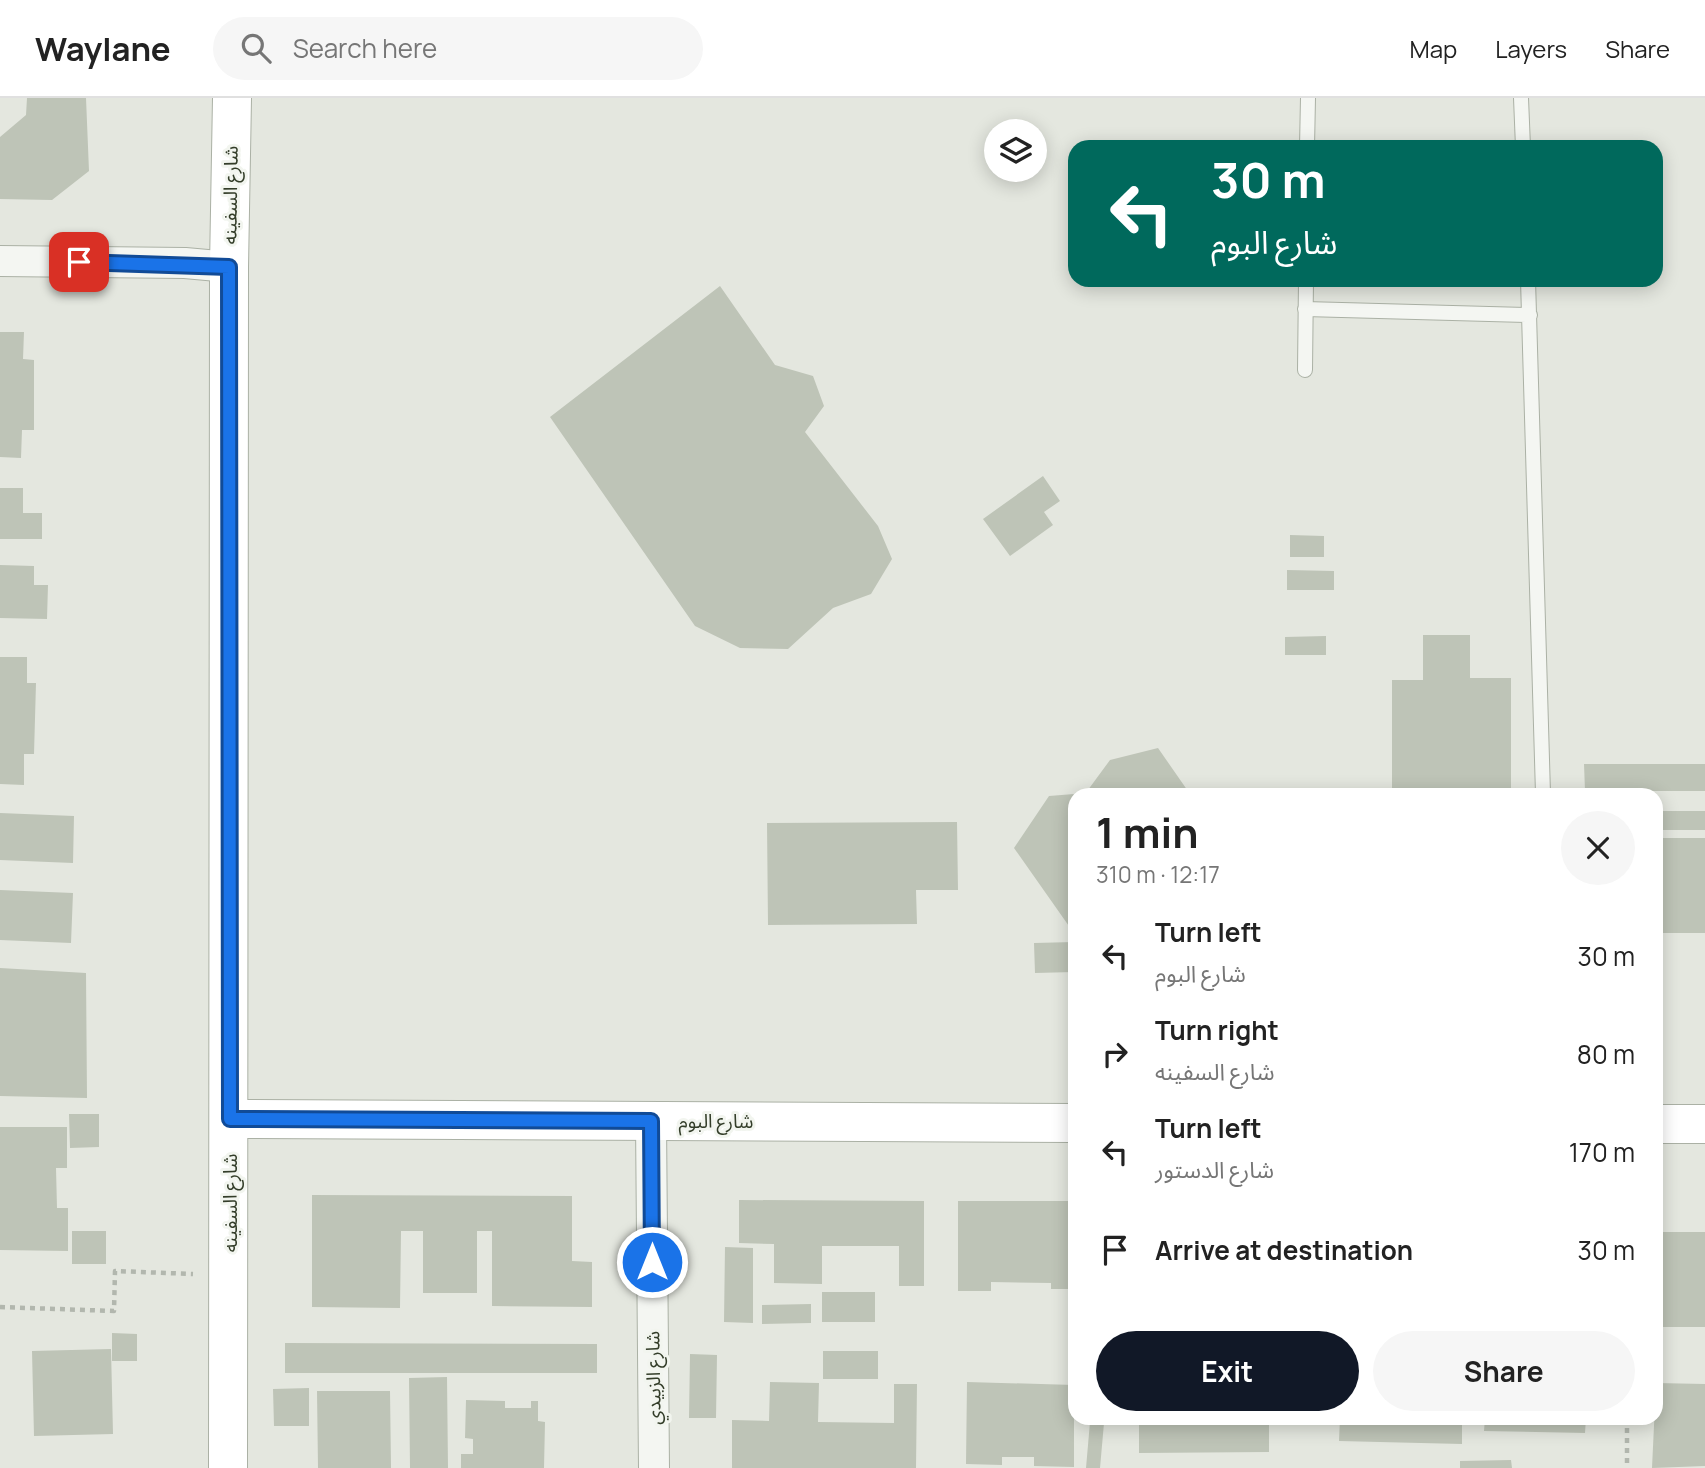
<!DOCTYPE html>
<meta charset="utf-8">
<style>
:root{--surface:#fff;--page:#f6f6f6;--text:#222;--muted:#767676;--line:#e0e0e0;--accent:#111827}
body{margin:0;font-family:Manrope,"Noto Sans Arabic",sans-serif;background:var(--page);color:var(--text);height:100vh;display:flex;flex-direction:column;font-size:26px;white-space:nowrap}
*{box-sizing:border-box;margin:0}
p{font-size:23px;color:var(--muted)}
.icon{flex:none;width:38px;height:38px;fill:none;stroke:currentColor;stroke-width:2;stroke-linecap:round;stroke-linejoin:round}
.map{position:relative;flex:1;overflow:hidden}
.panel{position:absolute;left:1068px;top:690px;width:595px;height:637px;display:flex;flex-direction:column;background:var(--surface);border-radius:21px;box-shadow:0 4px 18px #0003}
.panel>*{flex:none}
.top-card{position:absolute;left:1068px;top:42px;width:595px;height:147px;border-radius:21px;box-shadow:0 4px 18px #0003;background:#00695c;color:#fff;overflow:hidden}
.controls{position:absolute;left:984px;top:21px;display:grid;gap:14px}
.controls a{display:grid;place-items:center;width:63px;height:63px;border-radius:50%;background:var(--surface);box-shadow:0 4px 18px #0003;font-size:35px}
.pin{position:absolute;display:grid;place-items:center;width:60px;height:60px;color:#fff;margin:-30px;border-radius:14px;box-shadow:0 4px 10px #0006}
.me{position:absolute;width:77px;margin:-38px;rotate:0deg;stroke-linejoin:round;filter:drop-shadow(0 0 5px #0008)}
.turn{display:flex;align-items:center;gap:24px;height:147px;padding:0 28px;font-size:32px}
.turn .icon{width:91px;height:91px;stroke-width:2.5}
.turn b{display:block;font-size:49px;line-height:60px}
.round{display:grid;place-items:center;flex:none;width:74px;height:74px;border-radius:37px;background:var(--page)}
.overview{display:flex;align-items:center;justify-content:space-between;height:119px;padding:0 28px}
h1{font-size:42px;font-weight:700;line-height:52px}
.action{display:flex;gap:14px;margin-top:auto;padding:14px 28px}
.action a{flex:1;height:80px;border-radius:42px;background:var(--accent);color:#fff;font-size:28px;font-weight:700;line-height:80px;text-align:center}
.action a+a{background:var(--page);color:var(--text)}
ul{padding:0;list-style:none}
li{display:flex;align-items:center;gap:21px;height:98px;padding:0 28px}
li div{flex:1}
li b{display:block;font-size:26px}
li em{font-style:normal}
header{display:flex;align-items:center;gap:42px;box-sizing:border-box;height:98px;padding:0 35px;background:var(--surface);border-bottom:2px solid var(--line)}
header strong{font-size:33px}
nav{display:flex;gap:38px;margin-inline-start:auto;font-size:24px}
.search{width:490px;height:63px;background:var(--page);display:flex;align-items:center;gap:18px;box-sizing:border-box;padding:0 24px;border-radius:38px;color:var(--muted);font-size:26px}
.map>svg:first-child{display:block}
</style>
<header>
<strong>Waylane</strong>
<div class="search"><svg class="icon" aria-label="search" viewBox="0 0 24 24"><circle cx="10" cy="10" r="6"/><path d="M15 15l6 6"/></svg>Search here</div>
<nav><a>Map</a><a>Layers</a><a>Share</a></nav>
</header>
<div class="map">
<svg width="1705" height="1370" viewBox="0 0 1705 1370">
<rect width="100%" height="100%" fill="#e4e7df"/>
<!-- building -->
<path fill="#bec4b7" d="M27,0H86L89,73L52,102L0,101V39L26,17Z
M720,188L775,267L813,278L824,308L805,334L878,428L892,461L871,496L833,510L788,551L740,550L695,528L550,319Z
M0,234H24L23,261L34,262V332H22L21,360L0,359Z
M1043,378L1060,403L1044,414L1053,427L1010,458L983,421Z
M0,390H23V415H42V441H0Z
M1290,437L1324,438V459H1290Z
M0,467L34,468V487H48L47,521L0,520Z
M1287,472L1334,473V492H1287Z
M1423,537H1470V580H1511V696H1392V582H1423Z
M1326,538V557H1285V539Z
M0,559H27V585H36L34,656H24V687L0,686Z
M1158,650L1190,696H1085L1110,662Z
M1584,666H1705V693H1585Z
M1074,696V828L1071,831L1014,750L1049,698Z
M1656,713H1705V732H1656Z
M0,715L74,718L73,765L0,762Z
M957,724L958,792H916L917,826L768,827L767,725Z
M1656,740H1705V835H1656Z
M0,792L73,795L71,845L0,842Z
M1074,844V874L1035,875L1034,845Z
M0,870L86,875L87,1000L0,998Z
M69,1016H99V1049L70,1050Z
M0,1029H67V1070H56L57,1110H68V1153L0,1152Z
M1656,1095H1661V1124H1656Z
M312,1097L572,1098V1163L592,1164V1209L492,1208V1133H477V1195H423V1133H401L400,1210L312,1209Z
M739,1102L924,1103V1188H899V1148H822V1186L774,1185V1146L739,1145Z
M958,1103H1074V1191H1051V1185L991,1184V1193H958Z
M72,1133H106V1166H72Z
M1656,1134H1705V1229H1656Z
M725,1149L753,1150V1225L724,1224Z
M822,1194H875V1224H822Z
M811,1206V1225L762,1226V1207Z
M112,1235L137,1236V1263H112Z
M285,1245L597,1246V1275H285Z
M111,1251L113,1336L34,1338L32,1253Z
M823,1253H878V1281H823Z
M690,1256L717,1257L716,1320H689Z
M447,1279L448,1370H410L409,1280Z
M770,1284L819,1285L818,1324L894,1325V1286H917L916,1370H732V1322L769,1323Z
M967,1284L1074,1287V1369L1034,1368V1359H1002V1367L966,1366Z
M1656,1285L1705,1286V1368L1652,1370Z
M309,1290V1328H274L273,1291Z
M317,1293H390L391,1370H318Z
M466,1302L505,1303V1310H531V1303H538V1323L545,1324L544,1370H461V1356H473V1341L465,1340Z
M1139,1320H1269V1354L1139,1355Z
M1340,1320H1462V1346L1339,1343Z
M1485,1320H1586L1585,1335L1484,1333Z
M1090,1324L1104,1325L1100,1370H1086Z
M1511,1362L1512,1370H1460V1363Z"/>
<g fill="none" stroke-linecap="round" stroke-linejoin="round">
<!-- lane casing -->
<g stroke="#abb1a5" stroke-width="16">
<path id="lane" d="M1521,0L1523,49
M1307,49L1308,0
M1528,182L1543,696
M1305,211L1530,217
M1305,272L1306,182"/>
</g>
<!-- street casing -->
<g stroke="#abb1a5" stroke-width="32">
<path id="street" d="M0,163L185,165L229,169
M651,1023L654,1370"/>
</g>
<!-- secondary casing -->
<g stroke="#abb1a5" stroke-width="40">
<path id="secondary" d="M231,1021L1074,1025
M1656,1026H1705
M228,1370L229,169L232,0"/>
</g>
<!-- path -->
<path stroke="#b2b7ae" stroke-width="4.5" stroke-dasharray="5 5" stroke-linecap="butt" d="M0,1209L114,1213L115,1173L193,1176
M1627,1320V1370"/>
<!-- lane -->
<use href="#lane" stroke="#f4f6f2" stroke-width="14"/>
<!-- street -->
<use href="#street" stroke="#f4f6f2" stroke-width="30"/>
<!-- secondary -->
<use href="#secondary" stroke="#fff" stroke-width="38"/>
</g>
<g fill="none" stroke-linecap="round" stroke-linejoin="round">
<!-- route casing -->
<g stroke="#114b97" stroke-width="18">
<path id="route" d="M79,164L229,169L230,1021L651,1023L652,1164"/>
</g>
<!-- route -->
<use href="#route" stroke="#1a73e8" stroke-width="12"/>
</g>
<g text-anchor="middle" dominant-baseline="central" stroke-width="6" stroke-linejoin="round" paint-order="stroke">
<!-- street labels -->
<g font-size="19" fill="#333d29" stroke="#f2f5ef">
<text transform="translate(230 97) rotate(-89)">شارع السفينه</text>
<text x="716" y="1023">شارع البوم</text>
<text transform="translate(230 1105) rotate(-90)">شارع السفينه</text>
<text transform="translate(653 1280) rotate(-91)">شارع الزبيدي</text>
</g>
</g>
</svg>
<div class="controls">
<a><svg class="icon" aria-label="layers" viewBox="0 0 24 24"><path d="M12 4l9 5-9 5-9-5zM3 14l9 5 9-5"/></svg></a>
</div>
<div class="pin" style="left:79px;top:164px;background:#d93025"><svg class="icon" aria-label="arrive" viewBox="0 0 24 24"><path d="M6 21V4h12l-3 4 3 4H6"/></svg></div>
<svg class="me" style="left:652px;top:1164px" viewBox="-20 -20 40 40"><circle r="17" fill="#1a73e8" stroke="#fff" stroke-width="3"/><path d="M0-11L8 9 0 5-8 9z" fill="#fff"/></svg>
<div class="top-card">
<div class="turn"><svg class="icon" aria-label="left" viewBox="0 0 24 24"><path d="M17 20v-9H6M10 6l-5 5 5 5"/></svg><div><b>30 m</b>شارع البوم</div></div>
</div>
<section class="panel">
<div class="overview"><div><h1>1 min</h1><p>310 m · 12:17</p></div><a class="round"><svg class="icon" aria-label="close" viewBox="0 0 24 24"><path d="M6 6l12 12M18 6L6 18"/></svg></a></div>
<ul>
<li><svg class="icon" aria-label="left" viewBox="0 0 24 24"><path d="M17 20v-9H6M10 6l-5 5 5 5"/></svg><div><b>Turn left</b><p>شارع البوم</p></div><em>30 m</em></li>
<li><svg class="icon" aria-label="right" viewBox="0 0 24 24"><path d="M7 20v-9h11M14 6l5 5-5 5"/></svg><div><b>Turn right</b><p>شارع السفينه</p></div><em>80 m</em></li>
<li><svg class="icon" aria-label="left" viewBox="0 0 24 24"><path d="M17 20v-9H6M10 6l-5 5 5 5"/></svg><div><b>Turn left</b><p>شارع الدستور</p></div><em>170 m</em></li>
<li><svg class="icon" aria-label="arrive" viewBox="0 0 24 24"><path d="M6 21V4h12l-3 4 3 4H6"/></svg><div><b>Arrive at destination</b></div><em>30 m</em></li>
</ul>
<div class="action"><a>Exit</a><a>Share</a></div>
</section>
</div>
